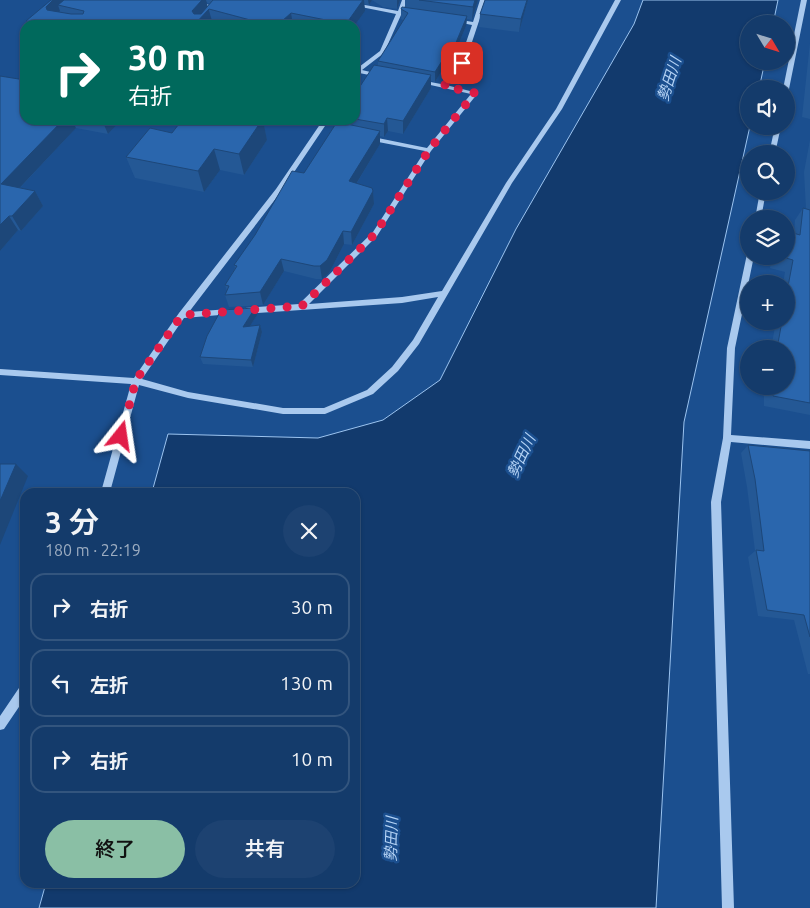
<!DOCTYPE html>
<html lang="ja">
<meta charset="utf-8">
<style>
:root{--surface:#143b6b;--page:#1d4271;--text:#f1f3f6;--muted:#9dadc1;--line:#33557e;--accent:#8abfa5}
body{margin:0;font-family:Ubuntu,"Noto Sans JP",sans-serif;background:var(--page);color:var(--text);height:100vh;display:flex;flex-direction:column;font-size:19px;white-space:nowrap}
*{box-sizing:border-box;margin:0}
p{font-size:16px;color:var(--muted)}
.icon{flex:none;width:28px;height:28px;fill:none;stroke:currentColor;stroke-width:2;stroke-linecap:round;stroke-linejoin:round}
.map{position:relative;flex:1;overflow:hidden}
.sheet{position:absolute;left:20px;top:488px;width:340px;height:400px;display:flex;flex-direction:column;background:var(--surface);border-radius:15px;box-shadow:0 1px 4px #0004,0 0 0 1px var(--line)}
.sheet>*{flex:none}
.guide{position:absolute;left:20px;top:20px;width:340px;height:105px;border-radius:15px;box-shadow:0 1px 4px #0004,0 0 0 1px var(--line);background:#00695c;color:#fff;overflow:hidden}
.needle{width:32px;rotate:128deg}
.tools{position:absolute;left:740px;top:15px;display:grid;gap:10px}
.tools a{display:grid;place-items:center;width:55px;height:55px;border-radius:50%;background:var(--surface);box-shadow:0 1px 4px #0004,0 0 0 1px var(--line);font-size:25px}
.pin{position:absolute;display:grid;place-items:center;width:42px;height:42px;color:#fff;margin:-21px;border-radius:10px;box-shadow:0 2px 8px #0006}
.me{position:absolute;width:55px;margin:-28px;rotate:15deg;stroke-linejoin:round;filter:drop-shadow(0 0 4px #0008)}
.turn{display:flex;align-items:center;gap:18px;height:105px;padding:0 25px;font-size:22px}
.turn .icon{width:65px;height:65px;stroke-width:2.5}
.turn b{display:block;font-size:35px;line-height:42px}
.round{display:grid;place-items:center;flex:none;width:52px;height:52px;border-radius:26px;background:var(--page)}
.headline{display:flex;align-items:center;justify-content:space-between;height:85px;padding:0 25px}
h1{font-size:30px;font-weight:600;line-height:38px}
.button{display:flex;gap:10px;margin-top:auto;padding:10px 25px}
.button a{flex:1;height:58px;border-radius:30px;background:var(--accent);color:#111;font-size:20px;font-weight:600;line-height:58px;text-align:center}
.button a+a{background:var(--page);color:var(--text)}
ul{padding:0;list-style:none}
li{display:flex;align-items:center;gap:15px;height:68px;margin:0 10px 8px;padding:0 15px;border:2px solid var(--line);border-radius:15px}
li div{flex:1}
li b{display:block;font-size:19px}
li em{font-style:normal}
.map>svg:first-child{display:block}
</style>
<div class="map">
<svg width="810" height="908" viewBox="0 0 810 908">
<rect width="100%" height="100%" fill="#1b4f8f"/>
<!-- water -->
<path fill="#123a6d" stroke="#9cc4f0" d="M643,0H778L773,24H749V61H765L759,89H749L750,126L684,422L656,908H39L46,883L355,882V492H152L168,434L318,438L383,420L440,380L516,229L634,24Z"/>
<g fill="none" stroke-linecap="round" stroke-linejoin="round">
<!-- minor -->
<path fill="#a9c9ee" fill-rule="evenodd" d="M181,0L203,2L217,9L203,25H197L211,9L200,4Z
M402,0H408L402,12L415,15L412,17L401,15L384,53L362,70L383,75L380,77L359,73L355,75V70L380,51L396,14L351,5L354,3L398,11Z
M480,0H486L465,63L446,85L478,93L431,151L377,236L309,304L402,297L442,291L506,183L556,109L615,0H621L562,109L512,183L419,344L398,371L373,394L325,414H283L188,398L139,385L110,492H101L131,384L0,375V369L134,378L179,313L276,189L323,120H329L280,193L189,312L229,309L232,310L233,312L232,314L184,318L142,379L188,392L283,408H324L367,390L392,367L413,340L438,297L402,303L245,314L241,311L245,308L299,304L373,232L425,151L368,140L365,138L368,136L427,148L471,94L417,82L420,80L441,84L459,63L472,25L452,21L455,19L473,22Z
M801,0H807L789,89L786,91V89H783Z
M775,126H781L775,154H769Z
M760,191H766L761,219H755Z
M747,254H749V256H754L735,348L731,435L810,441V449L731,442L721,502L734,908H722L711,502L723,438L727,348Z
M25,684V698L4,729L0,730V716L21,685Z"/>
</g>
<!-- wall -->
<path fill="#245895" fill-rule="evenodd" d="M51,0H372L369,5L364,4L365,11L355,25H226L212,21L208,25H28L26,21ZM206,2L210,4L207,7Z
M372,0H400L397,9L383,7Z
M405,0H478L472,20L467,19L466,26L454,55H451L435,82L431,81V88L403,134L388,131L384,137L380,136V144L357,183L373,191L374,204L352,245L344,244L329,273L322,279H316L284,271L263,305L229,307L225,295L227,291L225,285L235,268L234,265L342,123V120H355V94L378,66V61L404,21L401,19V9L405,7Z
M485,0H528L519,32L479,27L480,14Z
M810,43V119L802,117Z
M25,120H121L108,134L76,128L20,188L35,191L43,206L21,231L18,230L0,251Z
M214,120H263L267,140L244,175L220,170L204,192L135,178L126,157L172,133Z
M810,140V415L764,406V386H786V349H771L776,321H786V284H783L785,272L770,268L773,256H786L794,233L795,220L803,208L806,209L804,172Z
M257,315L250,326L260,325L262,332L253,367L203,364L200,357Z
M748,445L810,451V674H808L794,620L758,616L748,557L755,551L747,487L741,453Z"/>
<!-- shaded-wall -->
<path fill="#1d4779" d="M53,0H71L58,5L60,11L51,19L46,7Z
M202,0H206L212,21L208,25H194L192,11Z
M363,0H364L365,11L355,25H346V24Z
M368,0H372L369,5Z
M397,0H400L397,9Z
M475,0H478L472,20L473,7Z
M527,0H528L519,32L521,19Z
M291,13L293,25H282V21Z
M467,16L466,26L454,55L455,45Z
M277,20L278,25H272Z
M452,45L451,55L435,82V72Z
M431,75V88L403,134V121Z
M387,118L388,131L384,137V124Z
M63,120H72L76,128L10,198L1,184Z
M102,120H121L108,134Z
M262,120H263L267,140L244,175L239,154Z
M380,131V144L350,194L349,181Z
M214,149L220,170L204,192L198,171Z
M35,191L43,206L21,231L12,216Z
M373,191L374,204L352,245L351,232Z
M9,216L18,230L0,251V225Z
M343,231L344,244L329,273L322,279L320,266Z
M281,259L284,271L263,305L260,292Z
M255,308L257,315L245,334L243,327Z
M260,325L262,332L253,367L251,360Z
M16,464L28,476L0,545V501Z"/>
<!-- building -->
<path fill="#2a66ad" stroke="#1d4779" d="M51,0H53L46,7L47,10L71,14H83L84,11L58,5L64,0H202L192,11L194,14H201L213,0H363L346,24L291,13L282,21L277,20L272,25H269L209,9L194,25H50L26,21Z
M419,0H475L473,7Z
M485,0H527L521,19L480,14Z
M402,7L467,16L455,45H452L435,72L378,61L408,13L401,9Z
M374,65L431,75L403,121L387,118L384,124L355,119V94Z
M0,76L25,80V120H63L1,184L35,191L12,216H9L0,225Z
M182,120L213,121L214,120H262L239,154L214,149L198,171L126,157L150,128L172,133Z
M337,122L380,131L349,181L372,188L373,191L351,232L343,231L327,260L320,266H314L281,259L260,292L225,295L229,286L225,285L237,266L234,265L255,235L292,171L304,173Z
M803,208L810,210V403L773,396L772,386H786V349H777L782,321H786V297L793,260L779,256H786V231L800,235Z
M255,308L243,327L260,325L251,360L200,357L207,336L221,310Z
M748,445L810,451V637L804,615L767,610L756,550L764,551L755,479Z
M0,464H16L0,501Z"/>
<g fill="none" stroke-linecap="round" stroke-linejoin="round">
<!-- route -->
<path stroke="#e11d48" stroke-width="9" stroke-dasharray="0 16.2" d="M121,436L136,380L182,315L302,306L375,234L429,150L475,93L444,86L462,63"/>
</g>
<g text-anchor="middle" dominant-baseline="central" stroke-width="5" stroke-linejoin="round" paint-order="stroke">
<!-- water labels -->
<g font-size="15" font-style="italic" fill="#b5d3f5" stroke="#1b4f8f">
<text transform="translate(669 79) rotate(-72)">勢田川</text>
<text transform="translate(521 456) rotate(-65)">勢田川</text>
<text transform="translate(391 839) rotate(-88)">勢田川</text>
</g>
</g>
</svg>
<div class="tools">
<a><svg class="needle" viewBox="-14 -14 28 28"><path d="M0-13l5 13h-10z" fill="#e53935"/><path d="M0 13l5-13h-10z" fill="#9dadc1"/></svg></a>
<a><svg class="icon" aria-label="sound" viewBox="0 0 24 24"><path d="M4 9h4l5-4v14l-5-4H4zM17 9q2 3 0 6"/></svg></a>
<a><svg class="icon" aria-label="search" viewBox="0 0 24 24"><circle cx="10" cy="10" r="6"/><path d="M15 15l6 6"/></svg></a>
<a><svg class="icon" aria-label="layers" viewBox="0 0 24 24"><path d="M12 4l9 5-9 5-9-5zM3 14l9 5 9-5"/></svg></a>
<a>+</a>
<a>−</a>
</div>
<div class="pin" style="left:462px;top:63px;background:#d93025"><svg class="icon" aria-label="arrive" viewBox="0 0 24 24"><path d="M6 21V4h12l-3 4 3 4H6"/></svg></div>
<svg class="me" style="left:121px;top:436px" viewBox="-20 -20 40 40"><path d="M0-17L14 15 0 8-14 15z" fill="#e11d48" stroke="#fff" stroke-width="4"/></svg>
<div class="guide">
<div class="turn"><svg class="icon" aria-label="right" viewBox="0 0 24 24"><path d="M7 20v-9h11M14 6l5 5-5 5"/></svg><div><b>30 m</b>右折</div></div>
</div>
<section class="sheet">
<div class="headline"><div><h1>3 分</h1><p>180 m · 22:19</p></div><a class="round"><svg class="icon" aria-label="close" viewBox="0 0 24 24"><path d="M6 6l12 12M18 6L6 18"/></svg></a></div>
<ul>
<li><svg class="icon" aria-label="right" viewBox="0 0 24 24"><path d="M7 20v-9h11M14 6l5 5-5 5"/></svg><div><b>右折</b></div><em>30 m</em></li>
<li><svg class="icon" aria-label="left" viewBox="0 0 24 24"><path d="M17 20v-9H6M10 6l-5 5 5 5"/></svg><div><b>左折</b></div><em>130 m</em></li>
<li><svg class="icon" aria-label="right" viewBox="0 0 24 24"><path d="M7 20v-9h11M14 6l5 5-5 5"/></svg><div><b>右折</b></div><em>10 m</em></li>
</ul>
<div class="button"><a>終了</a><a>共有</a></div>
</section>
</div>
